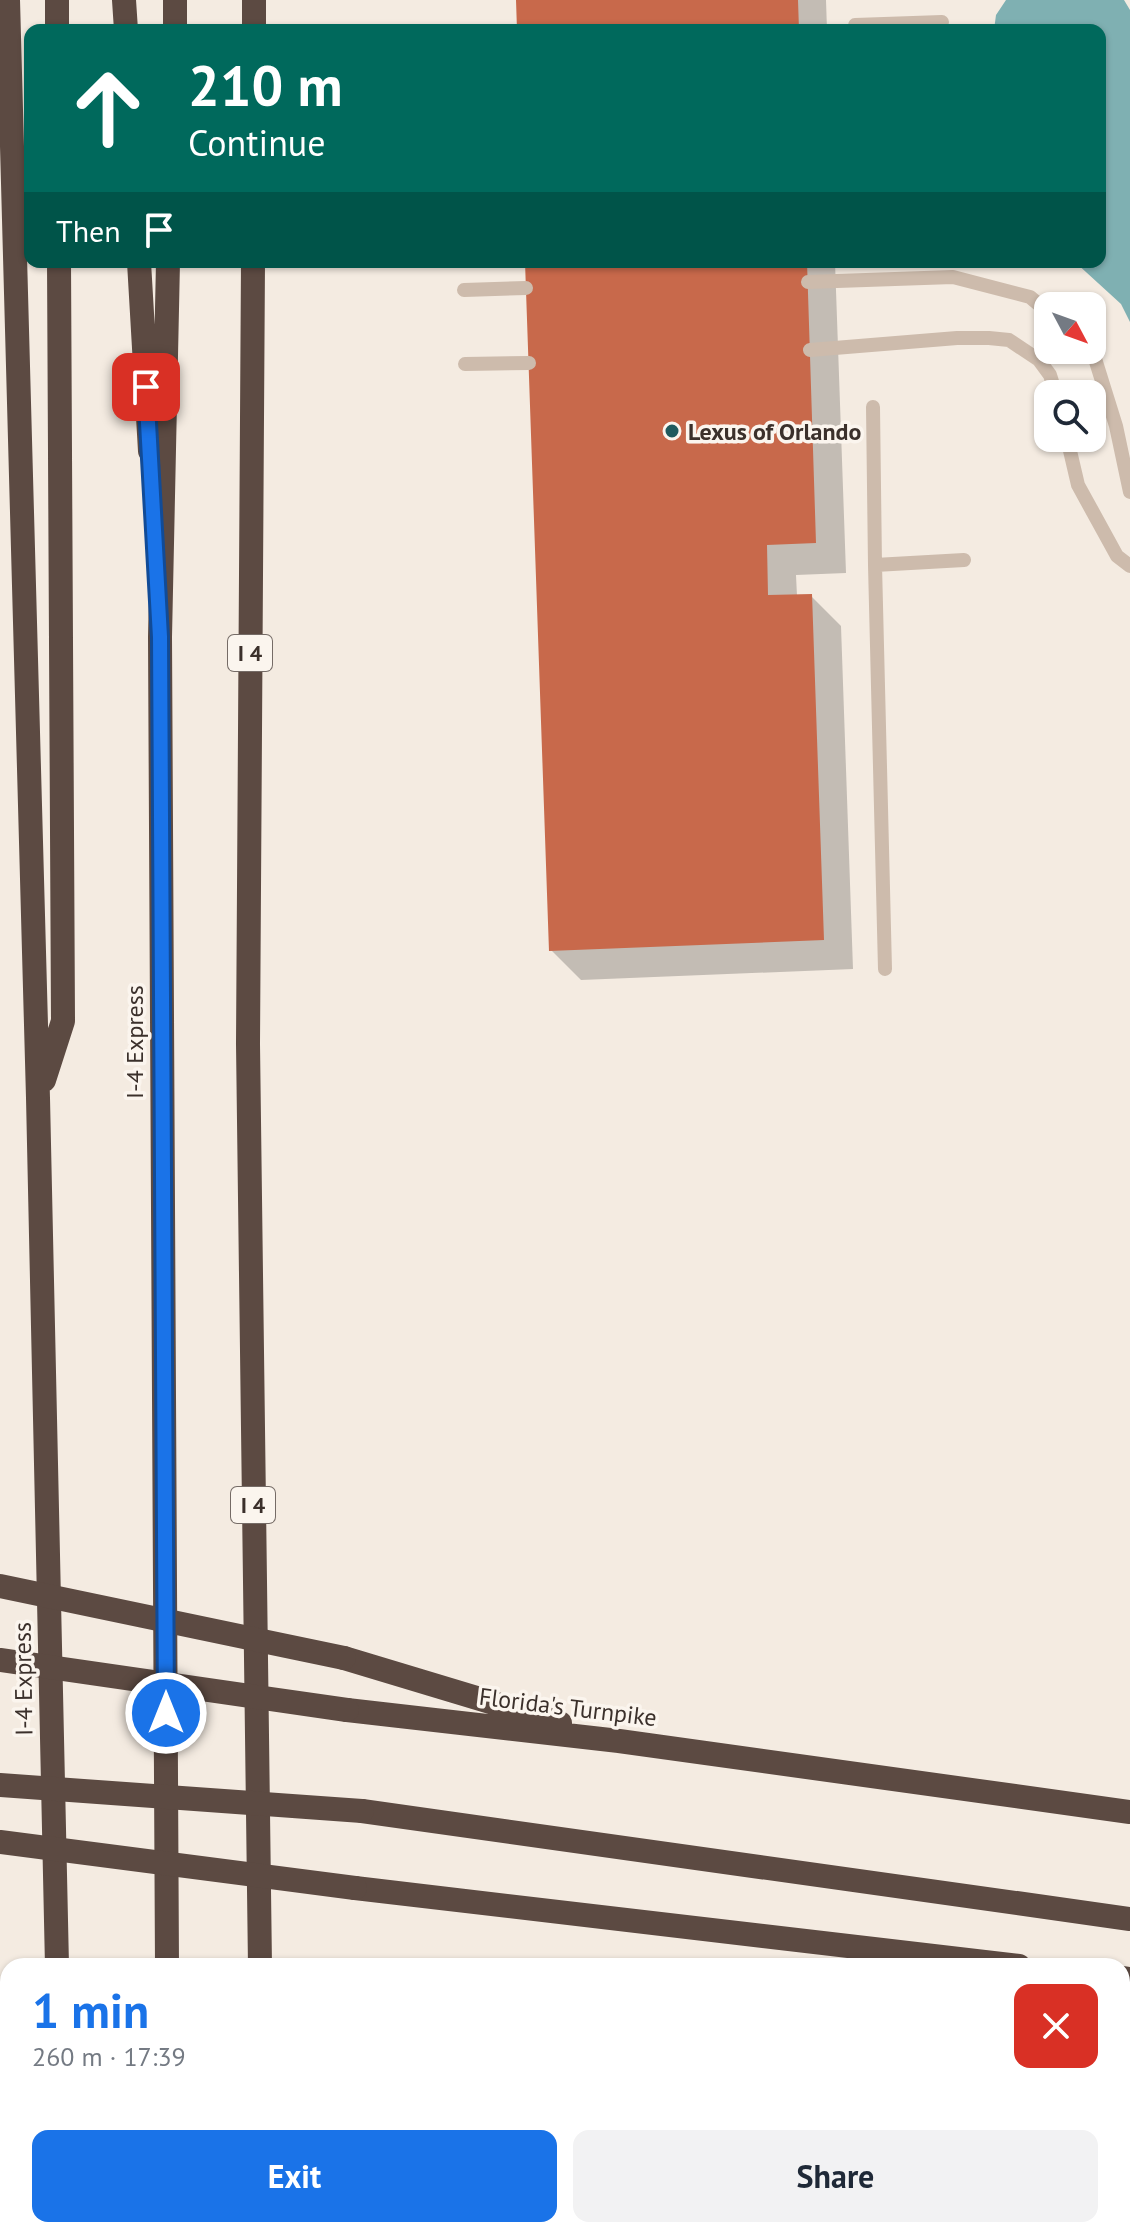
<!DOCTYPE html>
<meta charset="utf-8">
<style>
:root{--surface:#fff;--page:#f2f2f3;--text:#1f2937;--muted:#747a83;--accent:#1a73e8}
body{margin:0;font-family:"PT Sans",sans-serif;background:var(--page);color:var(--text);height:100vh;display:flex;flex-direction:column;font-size:30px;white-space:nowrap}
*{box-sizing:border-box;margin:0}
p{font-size:26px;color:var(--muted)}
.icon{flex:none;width:44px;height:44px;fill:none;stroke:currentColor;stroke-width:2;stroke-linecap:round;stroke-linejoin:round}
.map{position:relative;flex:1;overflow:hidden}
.drawer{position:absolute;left:0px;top:1958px;width:1130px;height:280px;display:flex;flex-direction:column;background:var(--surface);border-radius:24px 24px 0 0;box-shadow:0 2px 6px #0004}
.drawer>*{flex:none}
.banner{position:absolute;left:24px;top:24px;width:1082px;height:244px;border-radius:16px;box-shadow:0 2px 6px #0004;background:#00695c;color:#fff;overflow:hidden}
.needle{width:52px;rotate:131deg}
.fabs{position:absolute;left:1034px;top:292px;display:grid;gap:16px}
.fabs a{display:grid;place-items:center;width:72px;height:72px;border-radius:16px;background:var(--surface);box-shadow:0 2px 6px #0004;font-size:40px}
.pin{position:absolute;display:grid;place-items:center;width:68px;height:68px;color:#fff;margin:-34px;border-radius:16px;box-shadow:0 4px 12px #0006}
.me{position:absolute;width:88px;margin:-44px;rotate:0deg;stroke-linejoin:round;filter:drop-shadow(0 0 6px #0008)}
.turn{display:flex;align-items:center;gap:28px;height:168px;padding:0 32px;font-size:36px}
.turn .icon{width:104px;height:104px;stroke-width:2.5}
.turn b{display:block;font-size:56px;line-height:68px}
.then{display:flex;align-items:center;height:76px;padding:0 32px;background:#0003;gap:16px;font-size:30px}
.round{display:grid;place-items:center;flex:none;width:84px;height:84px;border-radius:16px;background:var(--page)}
.summary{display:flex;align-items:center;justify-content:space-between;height:136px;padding:0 32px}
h1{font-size:48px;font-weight:700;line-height:60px;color:var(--accent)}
.button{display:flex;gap:16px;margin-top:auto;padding:16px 32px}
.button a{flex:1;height:92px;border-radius:16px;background:var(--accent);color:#fff;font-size:32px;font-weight:700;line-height:92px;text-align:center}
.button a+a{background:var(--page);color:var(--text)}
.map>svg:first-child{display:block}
</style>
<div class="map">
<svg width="1130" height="2238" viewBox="0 0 1130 2238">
<rect width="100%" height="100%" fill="#f4ebe1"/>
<!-- water -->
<path fill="#7fb0b2" d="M1006,0H1124L1130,10V322L1121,304L1075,262H1100V30H994L996,15Z"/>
<!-- shadow -->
<path fill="#0003" d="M518,0H826L827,30H519Z
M527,262H835L846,573L796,575L797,596H811L841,626L853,969L581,980L551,950Z"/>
<!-- building -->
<path fill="#c8694b" d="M516,0H798L799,30H517Z
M525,262H807L816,543L767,545L768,595L812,594L824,940L549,951Z"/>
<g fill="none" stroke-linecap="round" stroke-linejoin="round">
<!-- lane -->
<path stroke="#cdbbac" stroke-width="14" d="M855,30V25L942,22
M808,282L953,277L1030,297L1048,312
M464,290L526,288
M1092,349L1116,426L1130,492
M810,350L957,338H989L1009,340L1039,360L1050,375L1056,394
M465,364L529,363
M873,407L875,565
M1067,438L1078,485L1117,556L1130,566
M885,969L875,565L964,560"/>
<!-- highway -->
<path stroke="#5c4a42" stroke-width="24" d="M8,0L38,1098L57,1966
M57,0V30
M124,0L126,30
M175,30V0
M254,30V0
M139,262L150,451
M253,262L248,1044L260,1966
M44,1080L63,1021L59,262
M344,1658L560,1723
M347,1710L619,1741L1130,1812
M362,1811L1130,1919
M355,1888L1019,1966
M167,1966L160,637L168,262
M1122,1978L1130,1979
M63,2230V2238
M170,2230V2238
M270,2230L271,2238"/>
<!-- highway-bridge -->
<path stroke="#5c4a42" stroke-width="24" d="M0,1586L344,1658
M0,1660L347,1710
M0,1785L362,1811
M0,1842L355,1888"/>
</g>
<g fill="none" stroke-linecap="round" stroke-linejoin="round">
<!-- route casing -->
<g stroke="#114b97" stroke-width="20">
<path id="route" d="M146,387L160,637L166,1713"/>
</g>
<!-- route -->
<use href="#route" stroke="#1a73e8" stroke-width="14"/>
</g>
<!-- markers -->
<circle fill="#1f5a5e" stroke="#fbf5ee" stroke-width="3" cx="672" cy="431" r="8"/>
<g text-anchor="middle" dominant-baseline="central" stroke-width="7" stroke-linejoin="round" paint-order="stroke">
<!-- shield labels -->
<g fill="#fbf5ee" stroke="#756b66" stroke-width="2">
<rect x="228" y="635" width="44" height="36" rx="6"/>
<rect x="231" y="1487" width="44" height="36" rx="6"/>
</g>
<g font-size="22" font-weight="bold" fill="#3b302b">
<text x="250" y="653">I 4</text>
<text x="253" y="1505">I 4</text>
</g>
<!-- poi labels -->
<g font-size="24" font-weight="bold" fill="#3b302b" stroke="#fbf5ee" text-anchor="start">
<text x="688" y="431">Lexus of Orlando</text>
</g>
<!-- street labels -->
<g font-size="24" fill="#3b302b" stroke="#fbf5ee">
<text transform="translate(134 1042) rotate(-90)">I-4 Express</text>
<text transform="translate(23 1679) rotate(-91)">I-4 Express</text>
<text transform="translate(568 1707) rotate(7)">Florida's Turnpike</text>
</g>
</g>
</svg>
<div class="fabs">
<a><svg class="needle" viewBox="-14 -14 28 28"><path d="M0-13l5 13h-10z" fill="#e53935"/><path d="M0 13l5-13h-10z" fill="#747a83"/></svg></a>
<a><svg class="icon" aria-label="search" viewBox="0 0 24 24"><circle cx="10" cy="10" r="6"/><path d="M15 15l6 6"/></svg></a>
</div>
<div class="pin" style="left:146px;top:387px;background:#d93025"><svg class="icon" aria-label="arrive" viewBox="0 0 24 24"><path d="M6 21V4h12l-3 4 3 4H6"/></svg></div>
<svg class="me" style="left:166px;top:1713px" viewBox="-20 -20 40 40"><circle r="17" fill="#1a73e8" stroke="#fff" stroke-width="3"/><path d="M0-11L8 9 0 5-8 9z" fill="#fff"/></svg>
<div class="banner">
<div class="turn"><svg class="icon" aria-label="ahead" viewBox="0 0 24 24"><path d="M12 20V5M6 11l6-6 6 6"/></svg><div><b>210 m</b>Continue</div></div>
<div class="then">Then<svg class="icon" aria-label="arrive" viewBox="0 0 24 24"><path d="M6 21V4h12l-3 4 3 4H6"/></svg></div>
</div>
<section class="drawer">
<div class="summary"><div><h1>1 min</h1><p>260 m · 17:39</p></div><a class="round" style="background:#d93025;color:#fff"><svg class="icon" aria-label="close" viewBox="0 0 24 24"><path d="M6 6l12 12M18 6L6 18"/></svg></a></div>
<div class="button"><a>Exit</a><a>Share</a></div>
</section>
</div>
